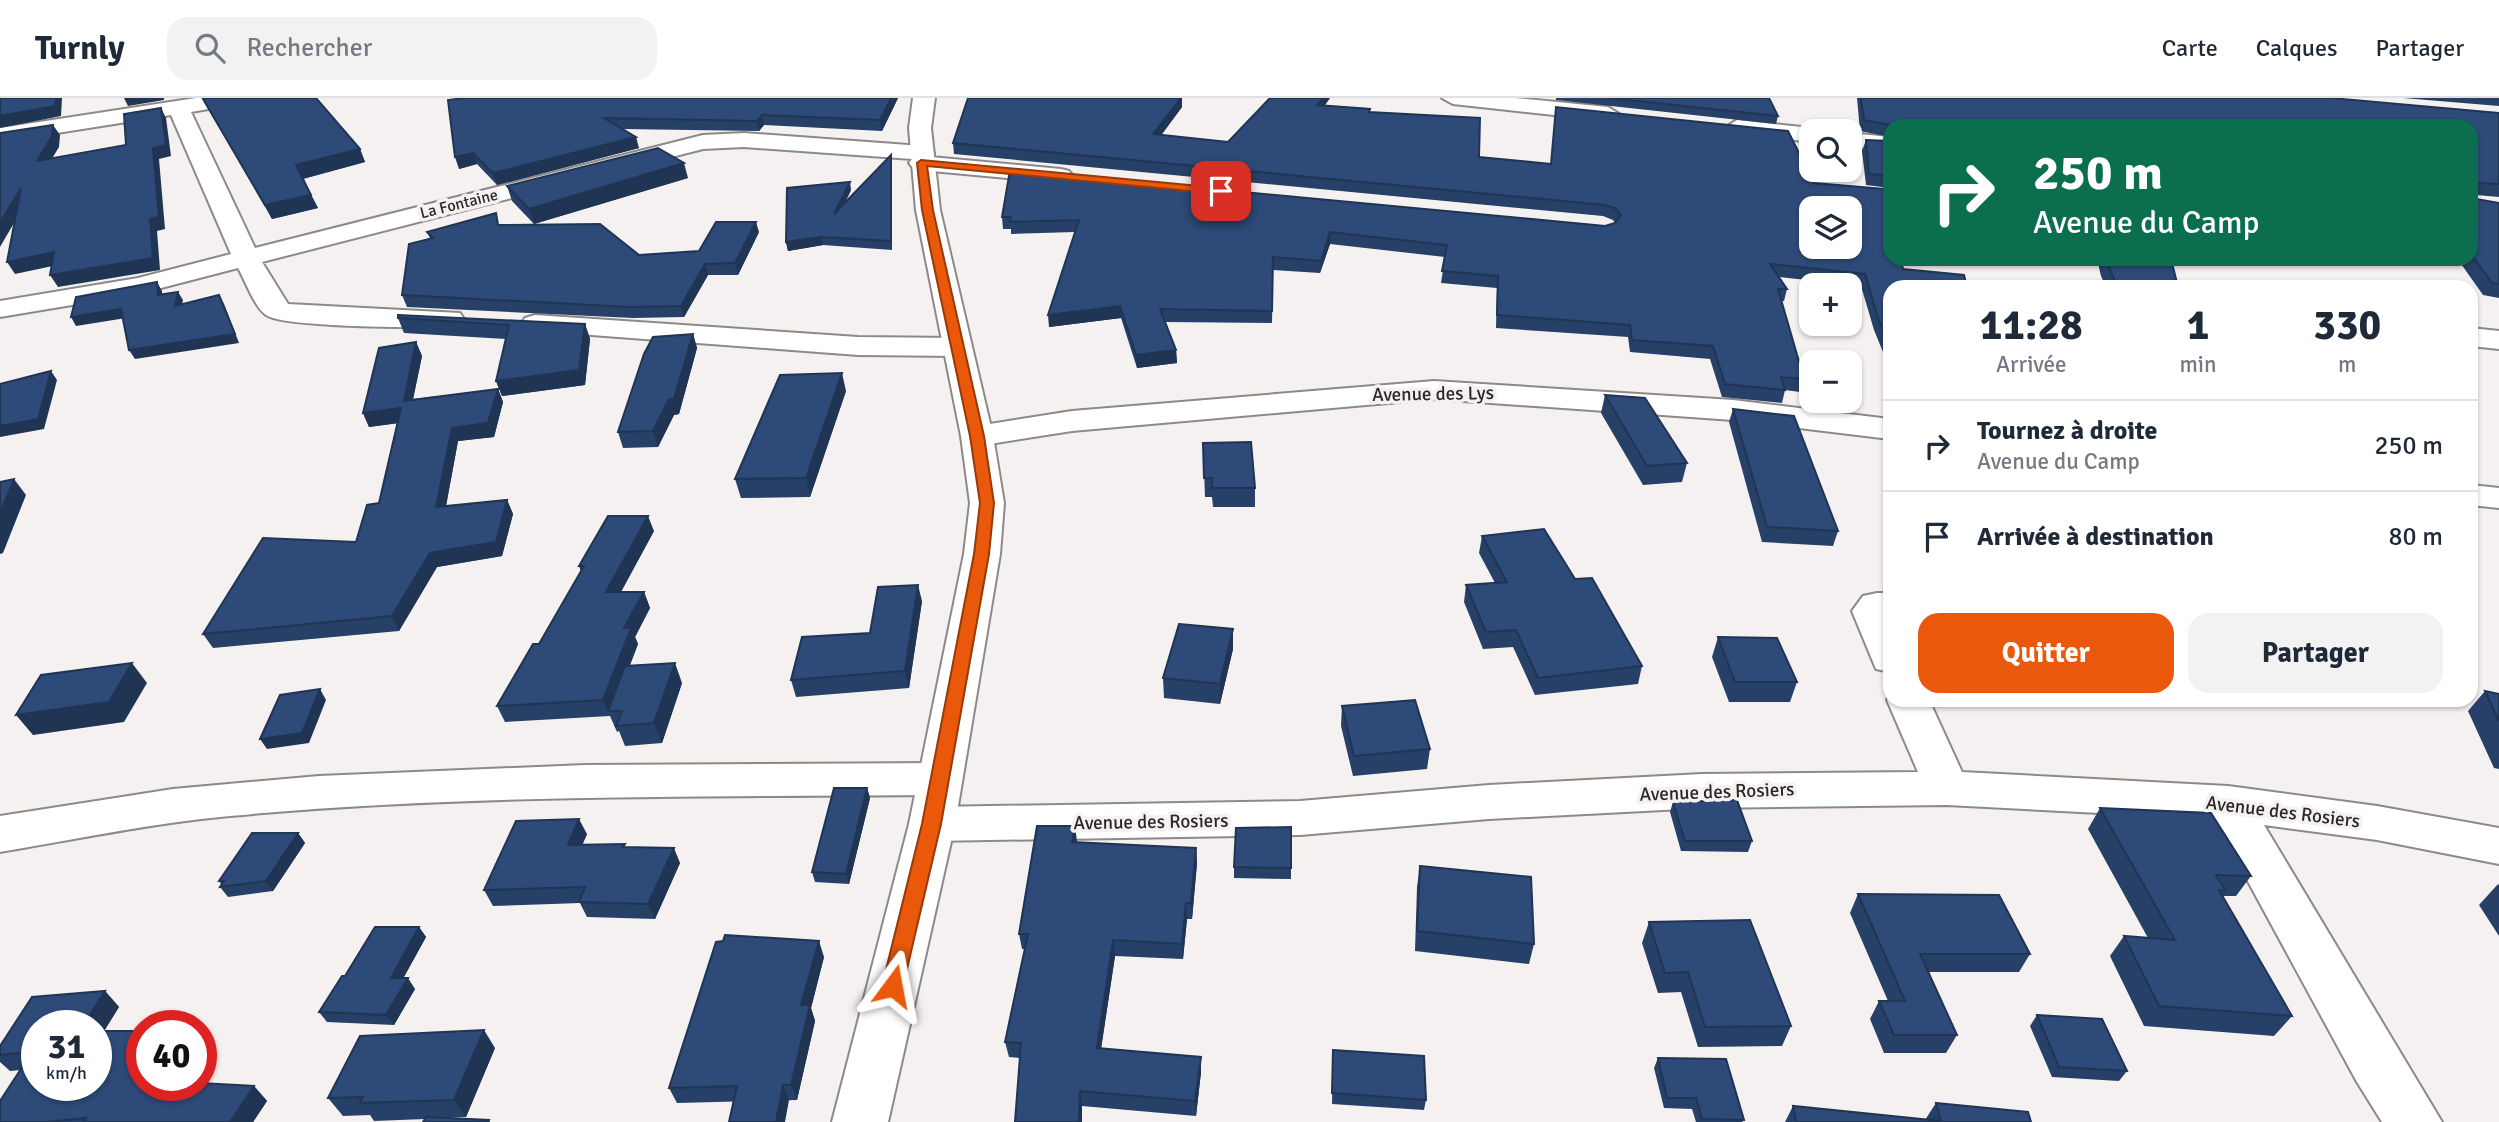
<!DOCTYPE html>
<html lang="fr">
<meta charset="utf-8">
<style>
:root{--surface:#fff;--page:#f2f2f3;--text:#1f2937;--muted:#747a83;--line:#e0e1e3;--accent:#ea580c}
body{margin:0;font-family:Signika,sans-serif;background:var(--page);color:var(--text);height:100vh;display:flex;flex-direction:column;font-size:26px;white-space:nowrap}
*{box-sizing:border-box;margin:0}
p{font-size:23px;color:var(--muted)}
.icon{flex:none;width:38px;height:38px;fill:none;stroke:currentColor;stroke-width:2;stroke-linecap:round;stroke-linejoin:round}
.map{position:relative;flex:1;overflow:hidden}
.side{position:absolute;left:1883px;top:182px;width:595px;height:427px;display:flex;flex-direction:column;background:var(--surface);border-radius:21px;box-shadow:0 2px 5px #0004}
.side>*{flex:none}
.hud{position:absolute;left:1883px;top:21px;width:595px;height:147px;border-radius:21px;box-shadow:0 2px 5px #0004;background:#0b6e4f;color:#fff;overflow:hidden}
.buttons{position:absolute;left:1799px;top:21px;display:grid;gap:14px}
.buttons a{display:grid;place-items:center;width:63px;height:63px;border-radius:14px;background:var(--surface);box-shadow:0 2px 5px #0004;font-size:35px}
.speed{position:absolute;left:21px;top:912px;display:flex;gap:14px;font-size:35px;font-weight:700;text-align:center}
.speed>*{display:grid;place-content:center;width:91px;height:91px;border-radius:50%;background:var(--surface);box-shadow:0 2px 5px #0004;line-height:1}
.speed small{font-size:18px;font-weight:400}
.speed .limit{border:10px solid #d22;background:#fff;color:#111}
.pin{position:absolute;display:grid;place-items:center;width:60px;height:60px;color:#fff;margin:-30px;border-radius:14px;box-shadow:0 4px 10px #0006}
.me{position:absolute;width:77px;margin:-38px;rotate:13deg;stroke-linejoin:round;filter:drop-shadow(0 0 5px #0008)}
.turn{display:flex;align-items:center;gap:24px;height:147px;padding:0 35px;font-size:32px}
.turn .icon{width:91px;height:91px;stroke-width:2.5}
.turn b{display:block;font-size:49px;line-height:60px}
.eta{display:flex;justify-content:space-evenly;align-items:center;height:119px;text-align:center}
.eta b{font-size:42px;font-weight:800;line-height:49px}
.action{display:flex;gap:14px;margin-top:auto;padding:14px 35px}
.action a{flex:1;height:80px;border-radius:21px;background:var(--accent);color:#fff;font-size:28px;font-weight:800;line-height:80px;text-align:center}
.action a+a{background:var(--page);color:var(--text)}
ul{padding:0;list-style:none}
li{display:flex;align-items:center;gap:21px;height:91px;padding:0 35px;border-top:2px solid var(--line)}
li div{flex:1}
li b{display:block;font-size:26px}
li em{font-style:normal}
header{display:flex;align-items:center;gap:42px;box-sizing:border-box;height:98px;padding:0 35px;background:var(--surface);border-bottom:2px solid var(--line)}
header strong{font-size:33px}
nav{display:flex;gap:38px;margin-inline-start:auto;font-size:24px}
.search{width:490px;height:63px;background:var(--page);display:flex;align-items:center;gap:18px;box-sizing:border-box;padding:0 24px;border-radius:21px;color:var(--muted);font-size:26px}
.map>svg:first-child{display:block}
</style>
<header>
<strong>Turnly</strong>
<div class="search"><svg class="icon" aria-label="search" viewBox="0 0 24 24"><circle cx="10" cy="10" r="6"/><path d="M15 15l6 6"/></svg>Rechercher</div>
<nav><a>Carte</a><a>Calques</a><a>Partager</a></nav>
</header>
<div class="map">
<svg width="2499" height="1024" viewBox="0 0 2499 1024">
<rect width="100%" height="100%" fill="#f5f1f0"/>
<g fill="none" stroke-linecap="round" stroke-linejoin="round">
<!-- street casing -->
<g stroke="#8d8989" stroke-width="4">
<path id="street" d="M196,0H248L237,6L191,14L255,150L703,37L744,35L922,48L930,50L934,55L931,59L1061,71L1069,73L1073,78L1069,83L1061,85L921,72L913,70L909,65L912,61L744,49L703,51L262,164L288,206L460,215L464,221L460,227L450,230C420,229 284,230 266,217C254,208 246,184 238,170L138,196L0,219V203L138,180L231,156L171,17L0,44V30Z
M1442,0H1515L1608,9L1619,16L1608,23L1453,6Z
M1737,22L1811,30L1820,33H1811V44L1729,34L1726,29Z
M1850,35L1890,39V53L1850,49Z
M535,217L858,239L957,240L967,243L972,249L967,255L957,258L858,257L525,232L521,226L525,220Z
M2471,230L2499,233V251L2471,248Z
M1434,283L1733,302L1890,321V341L1733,322L1434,301L1072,333L977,348L965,345L961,338L965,331L977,328L1072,313Z
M2471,387L2499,390V410L2471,407Z
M1877,495H1890V574L1876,571L1852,513L1863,498Z
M1890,597V602H1929L1962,674L2228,688L2377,708L2499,730V766L2377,742L2264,727L2442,1024H2382L2357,984L2214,721L1947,707L1702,710L1489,721L1300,737L932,743L916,738L909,726L916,714L932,709L1300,703L1489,687L1702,676L1918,674L1887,602Z
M940,665L956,669L962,681L956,693L940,697C704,699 466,696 230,718C153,725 77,741 0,754V718L173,691L319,678L585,667Z"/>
</g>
<!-- secondary casing -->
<g stroke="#8d8989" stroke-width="4">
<path id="secondary" d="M913,0H935L931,30L940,112L993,338L1004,405L1000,456L955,726L888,1024H832L909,726L964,456L970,405L961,338L916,112L909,30Z"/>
</g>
<!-- street -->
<use href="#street" fill="#fff" fill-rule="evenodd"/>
<!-- secondary -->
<use href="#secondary" fill="#fff" fill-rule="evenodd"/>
</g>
<!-- wall -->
<path fill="#274067" d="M464,0H898L882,33L764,27L759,33L622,31L639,50L497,87L477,66L459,71Z
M1330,0L1324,8L1370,11V14L1479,59L1551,66L1556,9L1814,85L1890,189V271L1874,232L1861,188L1779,179L1787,191L1784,203H1781L1804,281L1800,294L1785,292L1782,305L1722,299L1710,261L1630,254L1628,239L1496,230L1497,190L1441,185L1445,159L1330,146L1320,175L1273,172L1272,225L1165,224L1176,252L1177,265L1137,270L1121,220L1049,229L1075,134L1011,136V131H1003L1002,119L1605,128L1615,125L1613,122L1603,118L954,56L953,45L1182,9L1161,37L1228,44Z
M1556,0H1769L1778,18L1776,26L1556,2Z
M1857,0H2331L2499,15V99L2476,97V101L2499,105V200L2483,197L2459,163L2439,161H2471V28H1890V39L1860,33Z
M2403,0H2499V8Z
M203,1L360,51L365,64L303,81L318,110L272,121L210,13Z
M1866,42L1890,43V90L1866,87L1862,53Z
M892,65V152L823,147L788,153L786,144L851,92L846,103Z
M688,80L534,126L512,103L507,88Z
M500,127L639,157L699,153L759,134L738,177H708L684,219L633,220L407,209L402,197L430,140L427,134Z
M2097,161H2171L2178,189H2106L2101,178Z
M398,220L585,226L590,241L585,287L502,298L496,283L506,241L404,235Z
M693,236L697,250L679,316L674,317L658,349L623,350L618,334Z
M416,244L422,258L413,301L498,291L503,304L494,339L458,343L446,408L507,402L513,416L502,458L437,469L399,533L213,550L203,536L356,444L379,405L397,325L369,329L363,315Z
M846,293L810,399L741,400L735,381Z
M1605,297L1687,365L1682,384L1643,387L1601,315Z
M1733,311L1838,433L1833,448L1762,444L1729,324Z
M1203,345L1255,390V409H1213L1212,399H1205Z
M654,433L621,494H644L650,510L635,539L638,546L630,567L682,585L662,645L625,648L619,633L617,634L610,618L505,624L497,608L539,546L581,474L579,468Z
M1482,438L1575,481L1642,568L1638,586L1535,597L1513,549L1483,551L1464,504L1466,487L1495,485L1479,455Z
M922,503L909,590L796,599L791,582Z
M1718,539L1797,584L1790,604H1729L1712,559Z
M1233,551L1220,606L1164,600L1163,580Z
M2485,593L2499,596V671L2494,670L2468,613Z
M1342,608L1430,651L1427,671L1353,678L1341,628Z
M867,690L870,700L849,786L815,784L812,774Z
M1673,704L1752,743L1748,754L1681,753L1670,714Z
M2100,710L2251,778L2236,798H2222L2292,918L2274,938L2144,928L2110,858L2124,838L2148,840L2088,731Z
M1291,729V781L1234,780V769Z
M298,735L305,745L273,793L228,799L220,789L221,786L219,783Z
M587,736L582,747L626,749L680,765L655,821L587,819L580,805L493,808L484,792Z
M1077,745L1196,750L1197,765L1192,821H1187L1183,861L1115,858L1101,950L1201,974L1196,1018L1082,1008V1024H1015L1020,960L1009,959L1005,944L1025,851H1022L1019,836Z
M1420,768L1534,846L1529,866L1415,853L1417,789Z
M2498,786L2499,787V838L2479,807Z
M1858,796L2030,856L2019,874H1928L1957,937L1946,955H1884L1870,921L1879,903H1888L1850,815Z
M1649,824L1791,928L1782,948L1698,949L1681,894L1658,895L1642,845Z
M419,829L426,839L403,880L415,891L394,927L327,924L319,914L345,878Z
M824,859L811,910L815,923L797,1002L677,1005L669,990Z
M105,893L119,909L104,933L142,987L254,988L267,1003L253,1024H0L21,972L10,973L0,964V948Z
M2037,917L2127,973L2119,983L2052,979L2030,928Z
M495,950L466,1019L443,1020L489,1022L490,1024H423L425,1021L374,1023L370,1017L343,1018L328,1000Z
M1333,952L1426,1002L1424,1012L1332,1006Z
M1658,960L1744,1022L1742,1024H1696L1692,1011L1664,1010L1654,970Z
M1936,1005L2031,1024H1785L1793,1008L1925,1022Z"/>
<!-- shaded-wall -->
<path fill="#203454" d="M56,0H62L61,18L0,30V18Z
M124,0H164V2L128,8Z
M891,0H898L882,33L880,22Z
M1181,0H1182V9L1154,47L1153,36Z
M1323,0H1330L1317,18V7Z
M161,10L166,20L171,58L159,61L165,131L157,133L160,172L58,189L50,177L150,121L153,50Z
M762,17L764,27L759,33L757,23Z
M53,27L60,37L59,49L44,74L37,63Z
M636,39L639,50L497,87L493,75Z
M360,51L365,64L302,81L296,67Z
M473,55L477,66L459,71L455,59Z
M891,57L892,65V152L891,143Z
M684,65L688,80L534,126L529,111Z
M850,84L851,92L835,124L834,116Z
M21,90L28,101L0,149V125Z
M311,97L318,110L272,121L265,107Z
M756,124L759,134L738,177L735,165Z
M1330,134V146L1320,175L1321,163Z
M821,139L823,147L788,153L786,144Z
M54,154L62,166L15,176L7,164Z
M705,166L708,177L684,219L681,208Z
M157,184L162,193L163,206L158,197Z
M178,194L183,202L180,217L175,208Z
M219,197L224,206L239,245L135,261L129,252Z
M1120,208L1121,220L1049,229L1048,217Z
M121,211L126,220L76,228L71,219Z
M585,226L590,241L585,287L502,298L496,283Z
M693,236L697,250L679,316L674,317L658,349L653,333Z
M416,244L422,258L410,316L404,303Z
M1176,252L1177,265L1137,270L1136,257Z
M51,273L57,282L44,331L0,339V328Z
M842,275L846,293L810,399L806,380Z
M498,291L503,304L494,339L458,343L443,424L436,409L452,330Z
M401,310L407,324L369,329L363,315Z
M14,381L26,397L3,455L0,456V416Z
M507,402L513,416L502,458L437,469L399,533L392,518L430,455Z
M648,418L654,433L612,510L606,494Z
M918,487L922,503L909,590L905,573Z
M644,494L650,510L635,539L638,546L612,613H608L603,602L624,530Z
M1233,531V551L1220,606V586Z
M132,565L147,585L124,624L33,637L16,617Z
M675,565L682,585L662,645L654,625Z
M320,591L326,602L309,645L267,651L260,641Z
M867,690L870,700L849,786L846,776Z
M579,721L587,736L576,762L568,747Z
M1075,728L1077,743L1074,760L1072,744Z
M298,735L305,745L273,793L266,783Z
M674,750L680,765L655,821L648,806Z
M1196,750L1197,765L1192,821L1191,805Z
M1186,805L1187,821L1183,861L1182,846Z
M419,829L426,839L398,890L391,880Z
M1113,842L1115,858L1099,965L1097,950Z
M819,843L824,859L811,910L815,923L797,1002L791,987L801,907Z
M408,880L415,891L394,927L386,917Z
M105,893L119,909L96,946V928H83Z
M484,932L495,950L466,1019L454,1002Z
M1201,959V974L1196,1018L1195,1003Z
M783,987L789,1002L785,1024H776Z
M254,988L267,1003L253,1024H230Z
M1080,993L1082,1008V1024H1079Z"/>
<!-- building -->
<path fill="#2d4a78" stroke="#203454" stroke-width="2" fill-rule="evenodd" d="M0,0H56L55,8L0,18Z
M208,0H316L360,51L296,67L311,97L265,107L203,1Z
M464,0H891L880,22L762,17L757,23L604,20L636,39L493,75L473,55L455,59L448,2Z
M968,0H1181L1153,36L1228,44L1270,0H1323L1317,7L1370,11L1369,14L1480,20L1479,59L1551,66L1556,9L1788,33L1814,85L1884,91L1890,117V161H1901L1903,171L1964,177L1967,189H1890V247L1878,220L1865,176L1770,166L1787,191H1778L1804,281L1781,279L1785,292L1725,286L1713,248L1632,242L1630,227L1497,217L1498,178L1442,173L1447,147L1330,134L1321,163L1273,159L1272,213L1160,211L1176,252L1136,257L1120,208L1048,217L1079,122L1010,124L1011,119H1002L1010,72L1605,128L1615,125L1621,117L1615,110L1605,107L953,45ZM1811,110H1850V149H1811Z
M1609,0H1769L1778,18Z
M1861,0H2331L2499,15V86L2478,85L2476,101L2499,105V186L2492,185L2471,156V119L2477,120L2471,112V28H2230L2215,27L2216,28H2141L2136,21L2138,28H1896L1864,22Z
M161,10L166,47L153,50L159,119L150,121L153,160L50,177L54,154L7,164L21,90L0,125V35L53,27L52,38L37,63L126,47L124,16Z
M1866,42L1890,43V78L1869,76Z
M658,50L684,65L529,111L507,88Z
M891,57V143L821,139L786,144L787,90L850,84L834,116Z
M496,115L498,127L600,126L639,157L699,153L716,124H756L735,165L705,166L681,208L629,209L402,197L409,146L433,140L427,134Z
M2106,161H2171L2178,189H2117Z
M157,184L158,197L178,194L175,208L219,197L235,236L129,252L121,211L71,219L76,199Z
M398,217L585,226L579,272L496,283L509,227L398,220Z
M693,236L674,301H669L653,333L618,334L644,256L653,239Z
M416,244L404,303L498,291L488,325L452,330L436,409L507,402L496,444L430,455L392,518L203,536L263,440L356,444L367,407L379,405L401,310L363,315L379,250Z
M51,273L38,321L0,328V286Z
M842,275L806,380L735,381L780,277Z
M1605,297L1645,300L1687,365L1647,368Z
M1733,311L1794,318L1838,433L1767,429Z
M1251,344L1255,390H1212V380H1204L1203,345Z
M14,381L0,416V384Z
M608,418H648L606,494H644L624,530H631L603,602L497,608L533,546H539L584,468H579Z
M1544,431L1575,481L1592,480L1642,568L1538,580L1516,532L1486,534L1466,487L1507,484L1482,438Z
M918,487L905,573L791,582L802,539L870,535L878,489Z
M1179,526L1233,531L1220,586L1163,580Z
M1718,539L1777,540L1797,584H1735Z
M132,565L109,604L16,617L41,577Z
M675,565L654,625L616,628L622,613H608L625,568Z
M320,591L302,635L260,641L280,597Z
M2485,593L2499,596V623Z
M1415,602L1430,651L1354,658L1342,608Z
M834,690H867L846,776L812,774Z
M1737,702L1752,743H1685L1673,704Z
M2100,710L2211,715L2251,778L2216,777L2226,793L2219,792L2292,918L2159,908L2124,838L2175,842Z
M579,721L568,747L625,746L623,749L674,750L648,806L579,804L585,789L484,792L516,723Z
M1037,728H1075L1072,744L1196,750L1191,805H1186L1182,846L1113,842L1097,950L1201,959L1195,1003L1080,993L1079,1024H1015L1021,945L1005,944L1028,836H1019Z
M1291,729V770L1234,769L1236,730Z
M252,735H298L266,783L220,789L224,783H219Z
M1420,768L1531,779L1534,846L1417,833Z
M1858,796L1999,797L2030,856H1920L1957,937H1894L1879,903H1905Z
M1750,822L1791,928L1705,929L1688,874L1665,875L1649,824Z
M375,829H419L391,880H408L386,917L319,914L342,878H345Z
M725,837L819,843L801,907H810L791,987H783L776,1024H729L737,988L669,990L716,844L723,843Z
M105,893L83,928H37V987H96V933H142V987H201V985L254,988L230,1024H84L86,1020L46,1024H0V1003L32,954L0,957V948L32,899Z
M2037,917L2102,921L2127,973L2059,969Z
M484,932L454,1002L360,1005L363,999L328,1000L360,938Z
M1333,952L1424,958L1426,1002L1332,995Z
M1658,960L1726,961L1744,1022L1702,1021L1696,1000H1667Z
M1936,1005L2028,1014L2031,1024H1796L1793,1008L1941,1023Z
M426,1019L489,1022L488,1024H423Z"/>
<!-- route -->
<path fill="#ea580c" stroke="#983908" stroke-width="2" d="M921,62L1221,90L1226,93L1221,96L927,68L933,112L984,338L994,405L989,456L941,726L903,888L900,895L893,898L885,895L882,888L922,726L974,456L980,405L970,338L922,112L917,65Z"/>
<g text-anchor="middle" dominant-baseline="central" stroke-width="7" stroke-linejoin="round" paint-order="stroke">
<!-- far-street labels -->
<g font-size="16" fill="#292827" stroke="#f5f1f0">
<text transform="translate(459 106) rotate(-14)">La Fontaine</text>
</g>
<!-- street labels -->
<g font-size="19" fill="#292827" stroke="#f5f1f0">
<text transform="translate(1433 296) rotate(-1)">Avenue des Lys</text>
<text transform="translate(1717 694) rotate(-2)">Avenue des Rosiers</text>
<text transform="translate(2283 714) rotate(7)">Avenue des Rosiers</text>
<text transform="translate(1151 724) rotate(-1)">Avenue des Rosiers</text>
</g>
</g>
</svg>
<div class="buttons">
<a><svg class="icon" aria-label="search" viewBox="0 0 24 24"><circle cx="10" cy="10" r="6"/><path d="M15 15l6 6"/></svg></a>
<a><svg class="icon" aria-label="layers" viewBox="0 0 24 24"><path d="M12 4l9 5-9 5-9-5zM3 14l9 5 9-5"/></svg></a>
<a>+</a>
<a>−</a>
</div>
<div class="speed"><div>31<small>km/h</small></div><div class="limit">40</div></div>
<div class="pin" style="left:1221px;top:93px;background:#d93025"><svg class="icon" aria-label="arrive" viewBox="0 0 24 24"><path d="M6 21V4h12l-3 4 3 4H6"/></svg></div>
<svg class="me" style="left:893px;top:888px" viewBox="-20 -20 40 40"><path d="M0-17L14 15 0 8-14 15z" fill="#ea580c" stroke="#fff" stroke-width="4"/></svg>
<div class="hud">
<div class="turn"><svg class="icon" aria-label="right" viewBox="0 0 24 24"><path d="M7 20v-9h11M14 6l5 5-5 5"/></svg><div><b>250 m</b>Avenue du Camp</div></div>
</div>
<section class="side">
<div class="eta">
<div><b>11:28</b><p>Arrivée</p></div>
<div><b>1</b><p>min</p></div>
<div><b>330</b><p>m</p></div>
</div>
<ul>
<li><svg class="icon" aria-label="right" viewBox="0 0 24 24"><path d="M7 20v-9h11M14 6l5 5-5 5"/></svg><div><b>Tournez à droite</b><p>Avenue du Camp</p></div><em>250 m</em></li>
<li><svg class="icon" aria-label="arrive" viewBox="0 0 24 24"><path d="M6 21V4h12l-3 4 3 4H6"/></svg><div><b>Arrivée à destination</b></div><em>80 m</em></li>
</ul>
<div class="action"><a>Quitter</a><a>Partager</a></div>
</section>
</div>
